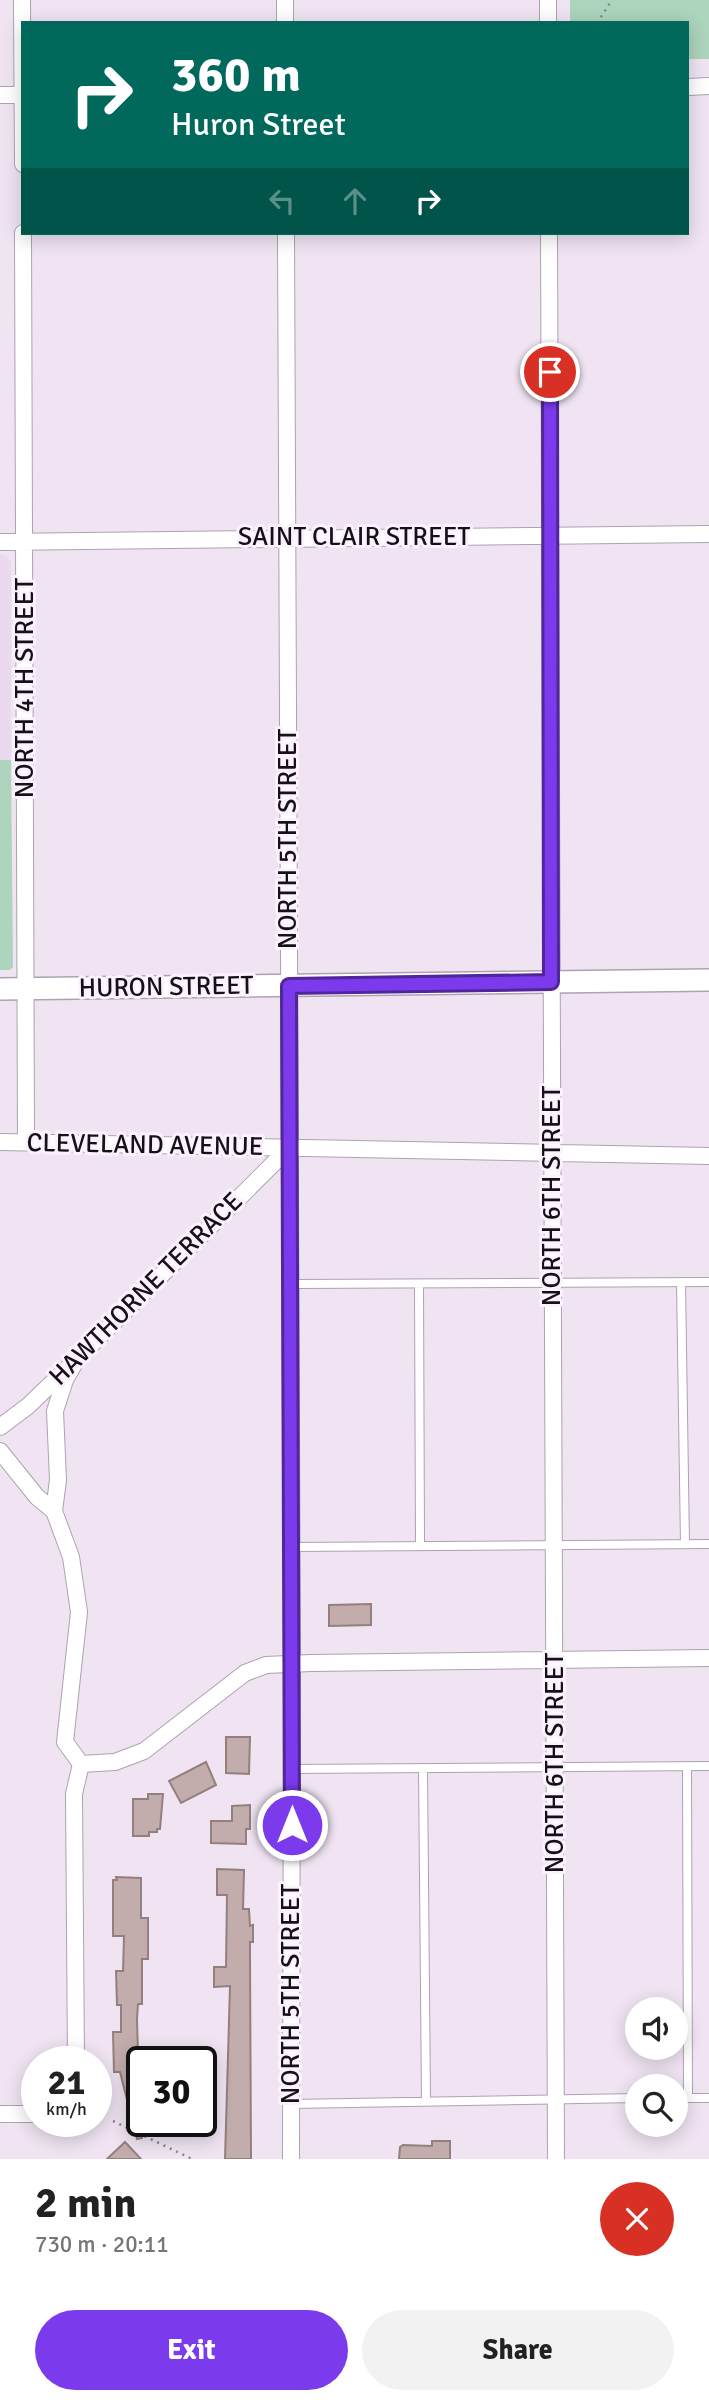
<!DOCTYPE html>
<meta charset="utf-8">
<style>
:root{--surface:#fff;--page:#f2f2f2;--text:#222;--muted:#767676;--accent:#7c3aed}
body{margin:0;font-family:Signika,sans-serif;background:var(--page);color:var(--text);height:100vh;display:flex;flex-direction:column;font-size:26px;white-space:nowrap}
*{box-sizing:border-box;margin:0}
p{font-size:23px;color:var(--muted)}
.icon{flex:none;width:38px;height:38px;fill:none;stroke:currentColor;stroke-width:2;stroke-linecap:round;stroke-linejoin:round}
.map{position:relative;height:2159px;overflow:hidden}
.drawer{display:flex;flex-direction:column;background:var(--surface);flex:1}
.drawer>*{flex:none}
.hud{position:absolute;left:21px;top:21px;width:668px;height:214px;border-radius:0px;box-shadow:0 4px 18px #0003;background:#00695c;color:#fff;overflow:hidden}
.buttons{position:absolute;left:625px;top:1997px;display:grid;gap:14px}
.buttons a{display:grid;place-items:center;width:63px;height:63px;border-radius:50%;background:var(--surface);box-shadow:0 4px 18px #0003;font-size:35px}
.speed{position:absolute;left:21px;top:2046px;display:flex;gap:14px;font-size:35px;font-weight:700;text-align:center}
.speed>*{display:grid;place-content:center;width:91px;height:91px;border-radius:50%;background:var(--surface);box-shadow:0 4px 18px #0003;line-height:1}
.speed small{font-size:18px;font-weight:400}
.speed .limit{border:4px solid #111;border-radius:10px;background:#fff;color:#111}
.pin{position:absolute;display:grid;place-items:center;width:60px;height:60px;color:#fff;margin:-30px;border:4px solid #fff;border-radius:50%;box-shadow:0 2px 7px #0007}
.me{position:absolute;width:77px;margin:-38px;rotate:0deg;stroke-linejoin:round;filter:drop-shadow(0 0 5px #0008)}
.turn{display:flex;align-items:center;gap:24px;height:147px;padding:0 35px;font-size:32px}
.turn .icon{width:91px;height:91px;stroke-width:2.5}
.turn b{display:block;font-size:49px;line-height:60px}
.lanes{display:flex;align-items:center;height:66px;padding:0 35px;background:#0003;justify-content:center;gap:35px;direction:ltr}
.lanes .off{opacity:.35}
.round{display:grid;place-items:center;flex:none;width:74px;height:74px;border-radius:37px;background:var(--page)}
.overview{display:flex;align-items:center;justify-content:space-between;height:119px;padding:0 35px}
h1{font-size:42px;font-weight:700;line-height:52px}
.button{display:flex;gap:14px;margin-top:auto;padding:14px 35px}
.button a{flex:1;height:80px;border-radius:42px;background:var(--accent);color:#fff;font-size:28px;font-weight:700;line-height:80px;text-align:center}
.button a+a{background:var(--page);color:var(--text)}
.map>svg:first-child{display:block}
</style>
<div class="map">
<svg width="709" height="2159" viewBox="0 0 709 2159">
<rect width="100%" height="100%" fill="#f0e4f3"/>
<!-- built -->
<path fill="#ead9ef" d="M0,554L7,556L11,563V760H0Z"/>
<!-- green -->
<path fill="#add4bc" d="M570,0H709V59H688V23H570Z
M0,760H11L13,967L10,970H0Z"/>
<!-- building -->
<path fill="#c2adac" stroke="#937f7e" stroke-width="2" d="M371,1604V1625L329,1626V1605Z
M226,1737H250L249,1774L226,1773Z
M206,1762L216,1785L181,1803L169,1781Z
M148,1794H163L160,1829H157V1832H149V1836H133V1799H148Z
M250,1805V1829H246V1844L211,1843V1821H232V1806Z
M217,1869L244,1870L243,1909H249L250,1926L253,1925V1942H250V1957L251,2159H225L230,1986L214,1987V1967H226L227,1895H217Z
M116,1877L141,1878V1918H148V1959H142V2004H138L137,2019L139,2087L142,2086V2138L137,2139L120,2072H114L113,2032H121V2005H117L116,1971H123L124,1936H113V1880H117Z
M432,2141H450V2159H399L400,2147L403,2145L432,2146Z
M125,2142L141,2159H107Z"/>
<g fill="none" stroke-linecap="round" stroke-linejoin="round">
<!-- service casing -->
<g stroke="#ada2b0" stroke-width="10">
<path id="service" d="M681,1282L685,1544
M290,1284L709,1282
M419,1284L420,1546
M291,1547L709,1544
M687,1767L688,2098
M423,1768L426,2101
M292,1769L709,1766
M676,2098H709
M291,2104L637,2098"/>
</g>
<!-- minor casing -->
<g stroke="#ada2b0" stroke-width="18">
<path id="minor" d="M22,0L23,164
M285,0V23
M548,0V23
M688,87L709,86
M0,95H23
M23,233L26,1142
M286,233L292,1663L291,2159
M549,233L556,2159
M0,542L709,534
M0,1142L709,1156
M0,1427L28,1406L77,1359L289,1148
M0,1451L37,1497L54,1511
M81,1764L115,1762L144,1751L245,1673L266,1665L311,1663L709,1658
M76,2062L74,1794L81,1764L65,1742L79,1612L71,1557L54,1511L58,1480L55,1411L65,1380L77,1359
M0,2114H37"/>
</g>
<!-- tertiary casing -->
<g stroke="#ada2b0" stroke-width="24">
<path id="tertiary" d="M0,989L709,980"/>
</g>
<!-- path -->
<path stroke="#8b838d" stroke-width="2.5" stroke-dasharray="2 5" stroke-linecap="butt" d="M597,23L612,0
M113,2121L192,2159"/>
<!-- service -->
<use href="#service" stroke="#fff" stroke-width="8"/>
<!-- minor -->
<use href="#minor" stroke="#fff" stroke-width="16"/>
<!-- tertiary -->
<use href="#tertiary" stroke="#fff" stroke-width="21"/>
</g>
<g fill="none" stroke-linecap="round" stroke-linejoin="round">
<!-- route casing -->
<g stroke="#51269a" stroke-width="18">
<path id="route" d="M292,1825L289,986L551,982L550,372"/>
</g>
<!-- route -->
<use href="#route" stroke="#7c3aed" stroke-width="12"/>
</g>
<g text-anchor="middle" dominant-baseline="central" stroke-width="6" stroke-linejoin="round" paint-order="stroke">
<!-- street labels -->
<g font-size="26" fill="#151116" stroke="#fcf2ff">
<text x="354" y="537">SAINT CLAIR STREET</text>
<text transform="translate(25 688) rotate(-90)">NORTH 4TH STREET</text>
<text transform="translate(288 839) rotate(-90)">NORTH 5TH STREET</text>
<text transform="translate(166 987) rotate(-1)">HURON STREET</text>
<text transform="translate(145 1145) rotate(1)">CLEVELAND AVENUE</text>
<text transform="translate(552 1196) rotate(-90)">NORTH 6TH STREET</text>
<text transform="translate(146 1289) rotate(-45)">HAWTHORNE TERRACE</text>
<text transform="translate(555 1763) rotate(-90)">NORTH 6TH STREET</text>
<text transform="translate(291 1994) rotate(-90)">NORTH 5TH STREET</text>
</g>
</g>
</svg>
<div class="buttons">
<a><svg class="icon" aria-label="sound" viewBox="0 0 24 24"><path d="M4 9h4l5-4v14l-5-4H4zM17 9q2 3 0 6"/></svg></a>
<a><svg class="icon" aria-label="search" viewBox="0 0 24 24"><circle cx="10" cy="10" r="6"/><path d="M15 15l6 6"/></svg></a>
</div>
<div class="speed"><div>21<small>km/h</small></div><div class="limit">30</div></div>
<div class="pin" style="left:550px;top:372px;background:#d93025"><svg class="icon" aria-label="arrive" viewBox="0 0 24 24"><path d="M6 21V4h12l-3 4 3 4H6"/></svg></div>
<svg class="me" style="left:292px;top:1825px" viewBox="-20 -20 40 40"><circle r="17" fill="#7c3aed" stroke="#fff" stroke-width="3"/><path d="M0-11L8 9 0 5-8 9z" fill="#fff"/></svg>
<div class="hud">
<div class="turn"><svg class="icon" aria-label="right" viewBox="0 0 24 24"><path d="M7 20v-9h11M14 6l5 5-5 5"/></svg><div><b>360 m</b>Huron Street</div></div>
<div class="lanes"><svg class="icon off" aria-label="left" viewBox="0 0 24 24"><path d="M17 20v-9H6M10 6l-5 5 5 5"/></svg><svg class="icon off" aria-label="ahead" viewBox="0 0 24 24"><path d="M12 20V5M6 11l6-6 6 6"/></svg><svg class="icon" aria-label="right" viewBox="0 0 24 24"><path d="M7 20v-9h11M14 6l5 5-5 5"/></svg></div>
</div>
</div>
<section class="drawer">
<div class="overview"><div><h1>2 min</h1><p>730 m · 20:11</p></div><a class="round" style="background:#d93025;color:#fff"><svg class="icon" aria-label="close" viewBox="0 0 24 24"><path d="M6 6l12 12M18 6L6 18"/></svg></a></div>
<div class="button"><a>Exit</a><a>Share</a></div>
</section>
